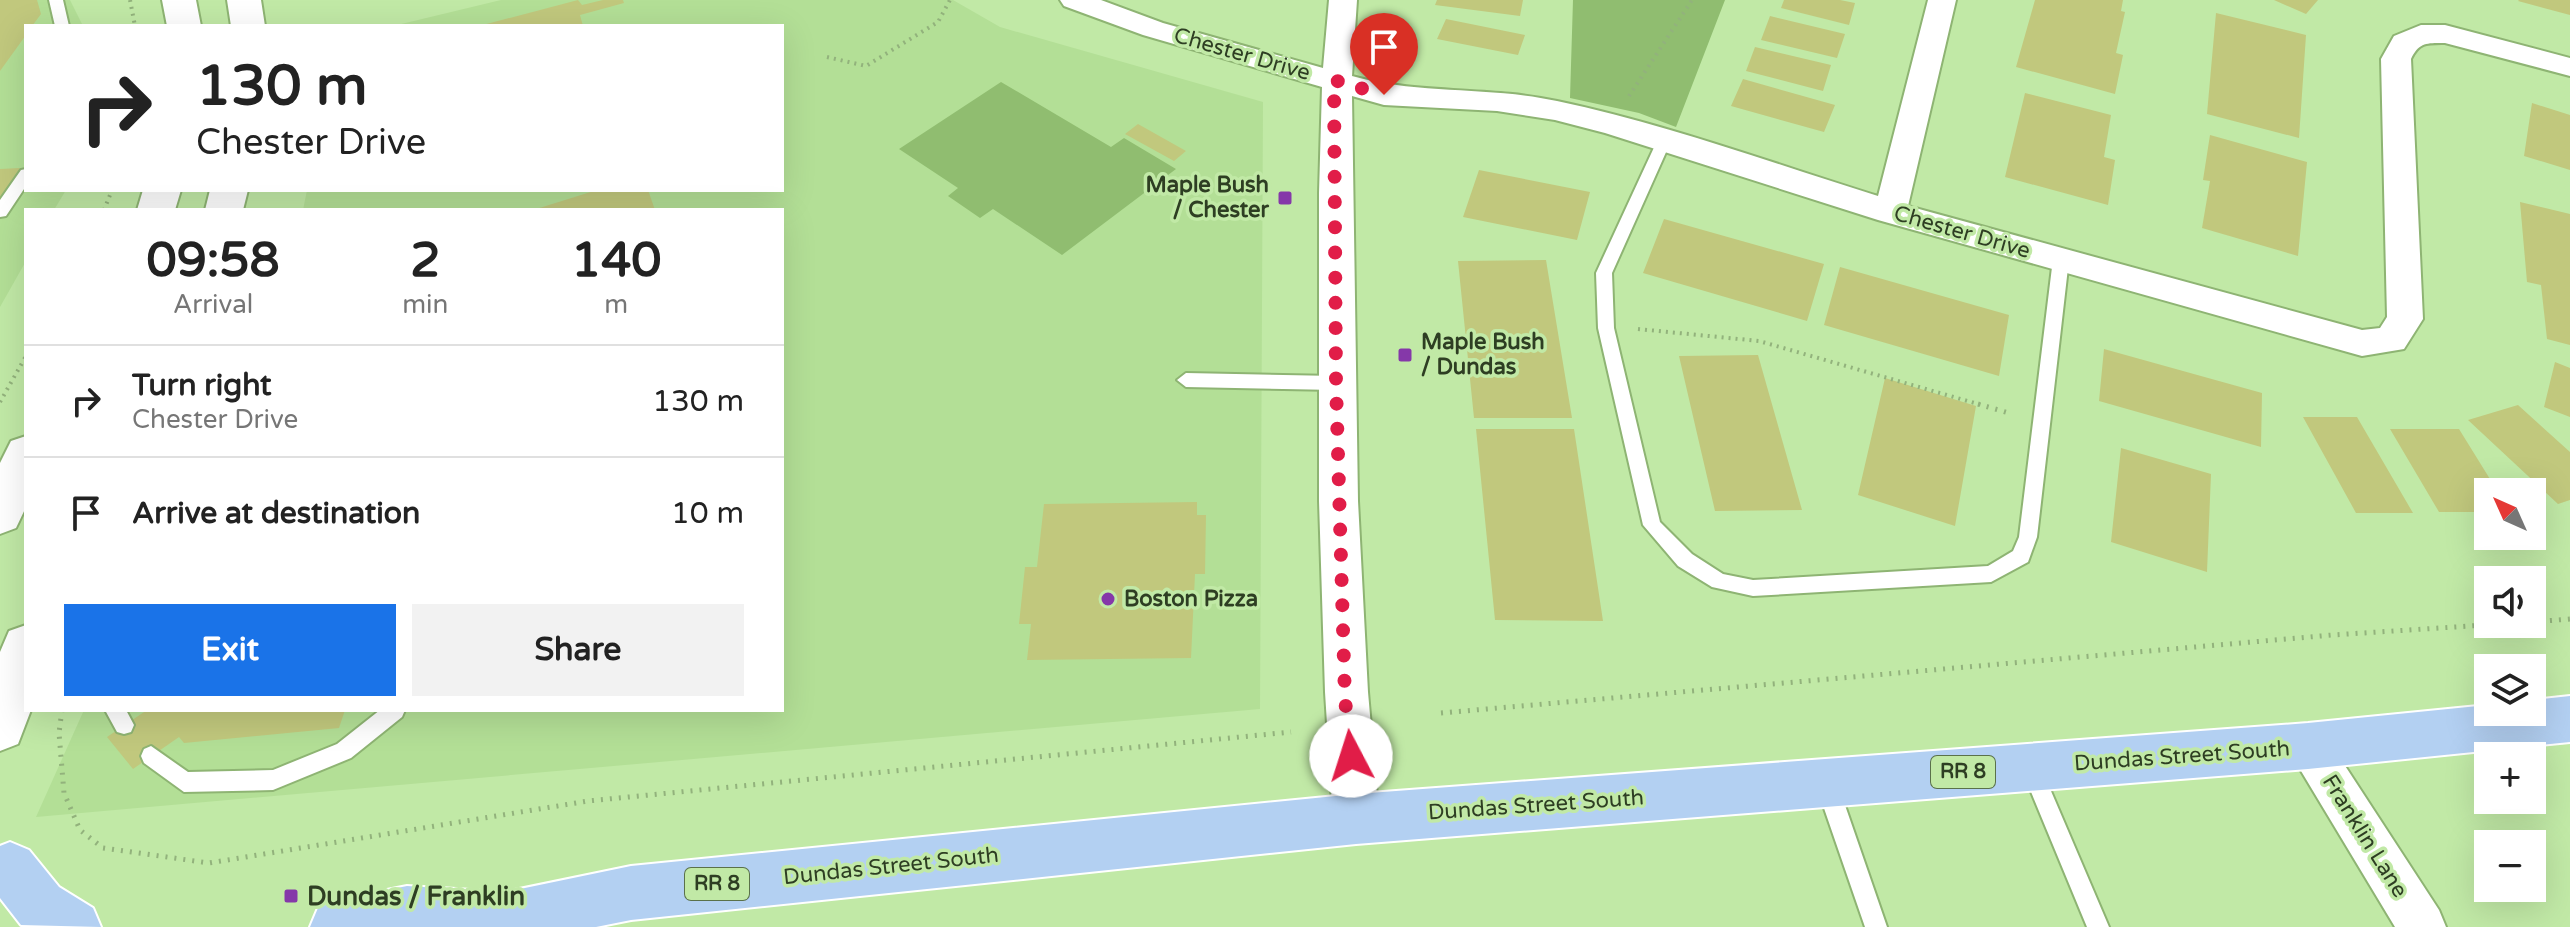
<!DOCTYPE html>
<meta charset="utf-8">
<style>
:root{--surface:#fff;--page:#f2f2f2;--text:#222;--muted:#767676;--line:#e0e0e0;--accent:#1a73e8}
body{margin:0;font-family:"Varela Round",sans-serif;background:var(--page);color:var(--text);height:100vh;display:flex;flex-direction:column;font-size:30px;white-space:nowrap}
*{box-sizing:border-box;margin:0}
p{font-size:26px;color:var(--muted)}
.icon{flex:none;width:44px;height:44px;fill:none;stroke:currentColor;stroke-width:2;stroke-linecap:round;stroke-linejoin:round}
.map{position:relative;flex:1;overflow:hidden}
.panel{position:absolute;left:24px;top:208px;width:760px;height:504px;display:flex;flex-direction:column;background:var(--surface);border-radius:0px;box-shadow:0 8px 32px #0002}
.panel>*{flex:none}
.hud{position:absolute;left:24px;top:24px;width:760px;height:168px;border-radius:0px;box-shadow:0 8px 32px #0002;background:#fff;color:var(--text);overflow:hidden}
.needle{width:52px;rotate:315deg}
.fabs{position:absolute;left:2474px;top:478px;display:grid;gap:16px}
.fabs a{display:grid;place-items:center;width:72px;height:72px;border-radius:0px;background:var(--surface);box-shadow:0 8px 32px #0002;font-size:40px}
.pin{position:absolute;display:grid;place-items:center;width:68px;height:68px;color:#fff;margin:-82px -34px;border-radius:50% 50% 50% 0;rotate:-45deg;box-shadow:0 0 8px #0007}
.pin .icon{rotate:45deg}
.me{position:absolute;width:88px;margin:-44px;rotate:355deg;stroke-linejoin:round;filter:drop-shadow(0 0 6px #0008)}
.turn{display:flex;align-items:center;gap:28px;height:168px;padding:0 40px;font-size:36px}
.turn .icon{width:104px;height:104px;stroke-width:2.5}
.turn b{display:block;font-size:56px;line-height:68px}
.eta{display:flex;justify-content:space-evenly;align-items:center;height:136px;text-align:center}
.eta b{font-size:48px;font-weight:700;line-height:56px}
.action{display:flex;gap:16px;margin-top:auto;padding:16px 40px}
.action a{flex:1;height:92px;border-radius:0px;background:var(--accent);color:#fff;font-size:32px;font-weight:700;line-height:92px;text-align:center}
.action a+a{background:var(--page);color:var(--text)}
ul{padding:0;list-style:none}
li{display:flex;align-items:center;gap:24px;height:112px;padding:0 40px;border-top:2px solid var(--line)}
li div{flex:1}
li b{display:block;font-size:30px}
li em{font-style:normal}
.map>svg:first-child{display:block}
</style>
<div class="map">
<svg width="2570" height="927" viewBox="0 0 2570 927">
<rect width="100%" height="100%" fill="#c1e9a6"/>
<!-- built -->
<path fill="#b3df96" d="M0,0H70L83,26H26V190H66L54,210H26V261L0,307Z
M501,0H953L1000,27L1263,102L1260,709L36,817L84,710H782V210H303L307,190H782V26H393Z"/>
<!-- green -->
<path fill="#90bd70" d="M1573,0H1725L1676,127L1639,113L1570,98Z
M1001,82L1111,147L1124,138L1176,169L1062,255L993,209L980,218L948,196L958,188L899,149Z"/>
<!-- building -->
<path fill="#c1c87d" d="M0,0H37L41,14L32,26H26V35L0,71Z
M578,0L582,5L603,0H623L624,3L580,15L583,26H479Z
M1437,0H1523L1520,16L1435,5Z
M1784,0H1840L1855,3L1849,25L1781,8Z
M2035,0H2123L2121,11L2125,12L2116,53L2123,55L2115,94L2016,67Z
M2274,0H2318L2306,14Z
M2519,0H2570V15L2518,1Z
M2216,13L2306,35L2299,138L2207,114Z
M1770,16L1845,34L1837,58L1761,40Z
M1446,19L1525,35L1518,55L1437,39Z
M1755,47L1831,65L1823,91L1746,71Z
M1743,79L1835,105L1824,132L1731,106Z
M2025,93L2111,115L2104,157L2115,160L2108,205L2005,177Z
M2532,103L2570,115V170L2524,156Z
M1138,124L1186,151L1174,161L1125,134Z
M2210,135L2307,162L2298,256L2202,228L2210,181L2203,180Z
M20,168L0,199V169Z
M1479,170L1590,192L1577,240L1463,217Z
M597,190H648L655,210H533Z
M2520,202L2570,214V345L2547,339L2541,285L2527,282Z
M1664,219L1824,264L1807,321L1643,273Z
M1546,260L1572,418H1474L1458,261Z
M1840,267L2009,315L1999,376L1824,325Z
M2104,349L2262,393L2261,447L2099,401Z
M1758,355L1802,510L1715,511L1679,356Z
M2555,362L2570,368V417L2544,407Z
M1885,378L1976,406L1955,526L1858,495Z
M2518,405L2570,452V500L2558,504L2468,420Z
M2303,417H2357L2413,513H2356Z
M1476,429H1574L1603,621L1495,620Z
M2390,429H2459L2498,492H2488V512H2439Z
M2121,448L2211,474L2207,572L2111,542Z
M1197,502V515H1206L1205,574H1195L1191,658L1027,660L1031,624H1019L1025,567H1037L1044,504Z
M147,710H345L339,728L184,743L179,737L133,769L107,737Z"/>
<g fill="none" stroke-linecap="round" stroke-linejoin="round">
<!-- service casing -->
<g stroke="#8eb473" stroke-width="4">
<path id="service" d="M49,0H63L69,26H55Z
M1664,136L1671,141L1612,273L1614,328L1660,522L1692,554L1723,574L1753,580L1988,566L2013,551L2019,537L2053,259L2061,253L2069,259L2037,537L2028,562L1991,582L1753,596L1712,587L1678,566L1643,525L1598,328L1596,273L1657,141Z
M26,169V186L6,216L0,217V200L21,170Z
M1186,373L1336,376L1345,383L1336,390L1186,387L1177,380Z
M105,710H126L134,725L131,732L124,734L117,732Z
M380,710H405L402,717L351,758L273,790L184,792L144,763L141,756L144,749L151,746L188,772L273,770L337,744Z
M2032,760L2039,763L2109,927H2087L2022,770L2025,763Z
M1827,775L1834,778L1838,785L1887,927H1865L1816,785L1820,778Z"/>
</g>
<!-- minor casing -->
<g stroke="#8eb473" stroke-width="4">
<path id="minor" d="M1060,0H1101L1163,23L1323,68L1329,0H1357L1352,76C1419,95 1489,86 1557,101C1666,124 1772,163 1878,196L1928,0H1956L1908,206L2362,330L2380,328L2387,317L2381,59L2394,36L2421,25H2445L2570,58V76L2445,43C2427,43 2419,42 2411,59L2423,319L2404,349L2362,356L1878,220L1605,133L1555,120L1497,111L1384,105L1352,96L1358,501L1368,692L1379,819L1372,834L1356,840L1340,834L1333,819L1325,692L1319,501V193L1322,87L1143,35L1064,6Z
M2308,726L2323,732L2439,910L2446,927H2395L2286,746L2293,732Z"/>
</g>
<!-- secondary casing -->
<g stroke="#8eb473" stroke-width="4">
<path id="secondary" d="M162,0H196L201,26H167Z
M227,0H261L265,26H231Z
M143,190H181L175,210H137Z
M210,190H248L243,210H205Z
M26,436V507L16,528L0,534V463L11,441Z
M26,625V710H31L18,744L0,751V652L9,631Z"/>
</g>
<!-- primary casing -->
<g stroke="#fff" stroke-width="4">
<path id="primary" d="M2570,696V742L2308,769L1356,844L631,920L596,927H310L318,908L337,900L407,886L505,892L631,866L1356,794L2308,723L2488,705V712H2532V700Z
M10,842L29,850L59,887L93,908L101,927L21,925L0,898V846Z"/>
</g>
<!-- path-far1 -->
<path stroke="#92b27c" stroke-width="4" stroke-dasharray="2 5" stroke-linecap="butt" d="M130,0L135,26
M827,57L866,66L938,22L950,0
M1629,96L1692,0
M104,210L112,190
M1638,329L1759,341L1985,406
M0,402L26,356"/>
<!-- path -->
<path stroke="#92b27c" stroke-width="5" stroke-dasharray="2 7" stroke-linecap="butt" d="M1978,404L2009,413
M2532,622L2570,619
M62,710L59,733L64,793L80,830L103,848L209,863L588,801L1291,732
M1441,713L2332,635L2501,624"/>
<!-- service -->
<use href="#service" fill="#fff" fill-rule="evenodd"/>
<!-- minor -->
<use href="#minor" fill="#fff" fill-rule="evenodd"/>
<!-- secondary -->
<use href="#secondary" fill="#fff" fill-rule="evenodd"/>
<!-- primary -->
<use href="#primary" fill="#b3d0f2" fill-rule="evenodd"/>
</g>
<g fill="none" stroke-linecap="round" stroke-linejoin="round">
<!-- route -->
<path stroke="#e11d48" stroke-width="14" stroke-dasharray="0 25.2" d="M1351,756L1345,699L1336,383L1334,80L1384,95"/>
</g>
<!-- markers -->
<g fill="#8538a9" stroke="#c1e9a6" stroke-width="3">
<rect x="1277" y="190" width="16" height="16" rx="4"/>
<rect x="1397" y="347" width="16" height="16" rx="4"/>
<circle cx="1108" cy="599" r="8"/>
<rect x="283" y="888" width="16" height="16" rx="4"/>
</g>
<g text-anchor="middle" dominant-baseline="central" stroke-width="7" stroke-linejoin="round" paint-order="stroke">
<!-- shield labels -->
<g fill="#c1e9a6" stroke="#5a714a" stroke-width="2">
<rect x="1931" y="756" width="64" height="32" rx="6"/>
<rect x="685" y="868" width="64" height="32" rx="6"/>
</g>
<g font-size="20" font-weight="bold" fill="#2e3e23">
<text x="1963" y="772">RR 8</text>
<text x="717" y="884">RR 8</text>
</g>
<!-- street labels -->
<g font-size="22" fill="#2e3e23" stroke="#c1e9a6">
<text transform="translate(1242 54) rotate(16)">Chester Drive</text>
<text transform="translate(1962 232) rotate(16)">Chester Drive</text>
<text transform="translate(2182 756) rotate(-4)">Dundas Street South</text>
<text transform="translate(1536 805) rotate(-4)">Dundas Street South</text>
<text transform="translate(2365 836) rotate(58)">Franklin Lane</text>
<text transform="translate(891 866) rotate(-6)">Dundas Street South</text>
</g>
<!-- poi labels -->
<g font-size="22" font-weight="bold" fill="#2e3e23" stroke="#c1e9a6" text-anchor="start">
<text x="1269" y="185" text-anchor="end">Maple Bush<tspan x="1269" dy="25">/ Chester</tspan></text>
<text x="1421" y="342">Maple Bush<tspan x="1421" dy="25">/ Dundas</tspan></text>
<text x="1124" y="599">Boston Pizza</text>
</g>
<!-- near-poi labels -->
<g font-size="26" font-weight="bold" fill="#2e3e23" stroke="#c1e9a6" text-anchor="start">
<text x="307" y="896">Dundas / Franklin</text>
</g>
</g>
</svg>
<div class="fabs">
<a><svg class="needle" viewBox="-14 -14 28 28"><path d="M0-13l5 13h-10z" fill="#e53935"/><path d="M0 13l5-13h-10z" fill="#767676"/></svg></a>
<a><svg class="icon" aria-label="sound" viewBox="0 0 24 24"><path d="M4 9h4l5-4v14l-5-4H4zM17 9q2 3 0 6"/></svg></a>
<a><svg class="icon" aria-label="layers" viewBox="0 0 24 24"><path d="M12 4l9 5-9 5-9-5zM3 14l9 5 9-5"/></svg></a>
<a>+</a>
<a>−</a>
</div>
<div class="pin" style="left:1384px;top:95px;background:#d93025"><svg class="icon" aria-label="arrive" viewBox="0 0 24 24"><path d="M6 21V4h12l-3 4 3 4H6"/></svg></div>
<svg class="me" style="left:1351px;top:756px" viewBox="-20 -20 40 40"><circle r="19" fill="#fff"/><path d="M0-13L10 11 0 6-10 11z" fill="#e11d48"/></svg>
<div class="hud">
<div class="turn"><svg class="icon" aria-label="right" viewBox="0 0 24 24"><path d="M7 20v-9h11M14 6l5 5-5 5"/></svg><div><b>130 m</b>Chester Drive</div></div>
</div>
<section class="panel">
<div class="eta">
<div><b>09:58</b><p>Arrival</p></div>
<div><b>2</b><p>min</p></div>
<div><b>140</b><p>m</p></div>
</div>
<ul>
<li><svg class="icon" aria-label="right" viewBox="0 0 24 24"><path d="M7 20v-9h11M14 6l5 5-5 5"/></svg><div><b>Turn right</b><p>Chester Drive</p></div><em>130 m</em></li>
<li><svg class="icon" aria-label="arrive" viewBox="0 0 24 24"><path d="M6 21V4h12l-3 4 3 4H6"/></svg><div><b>Arrive at destination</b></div><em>10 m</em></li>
</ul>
<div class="action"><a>Exit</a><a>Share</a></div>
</section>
</div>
